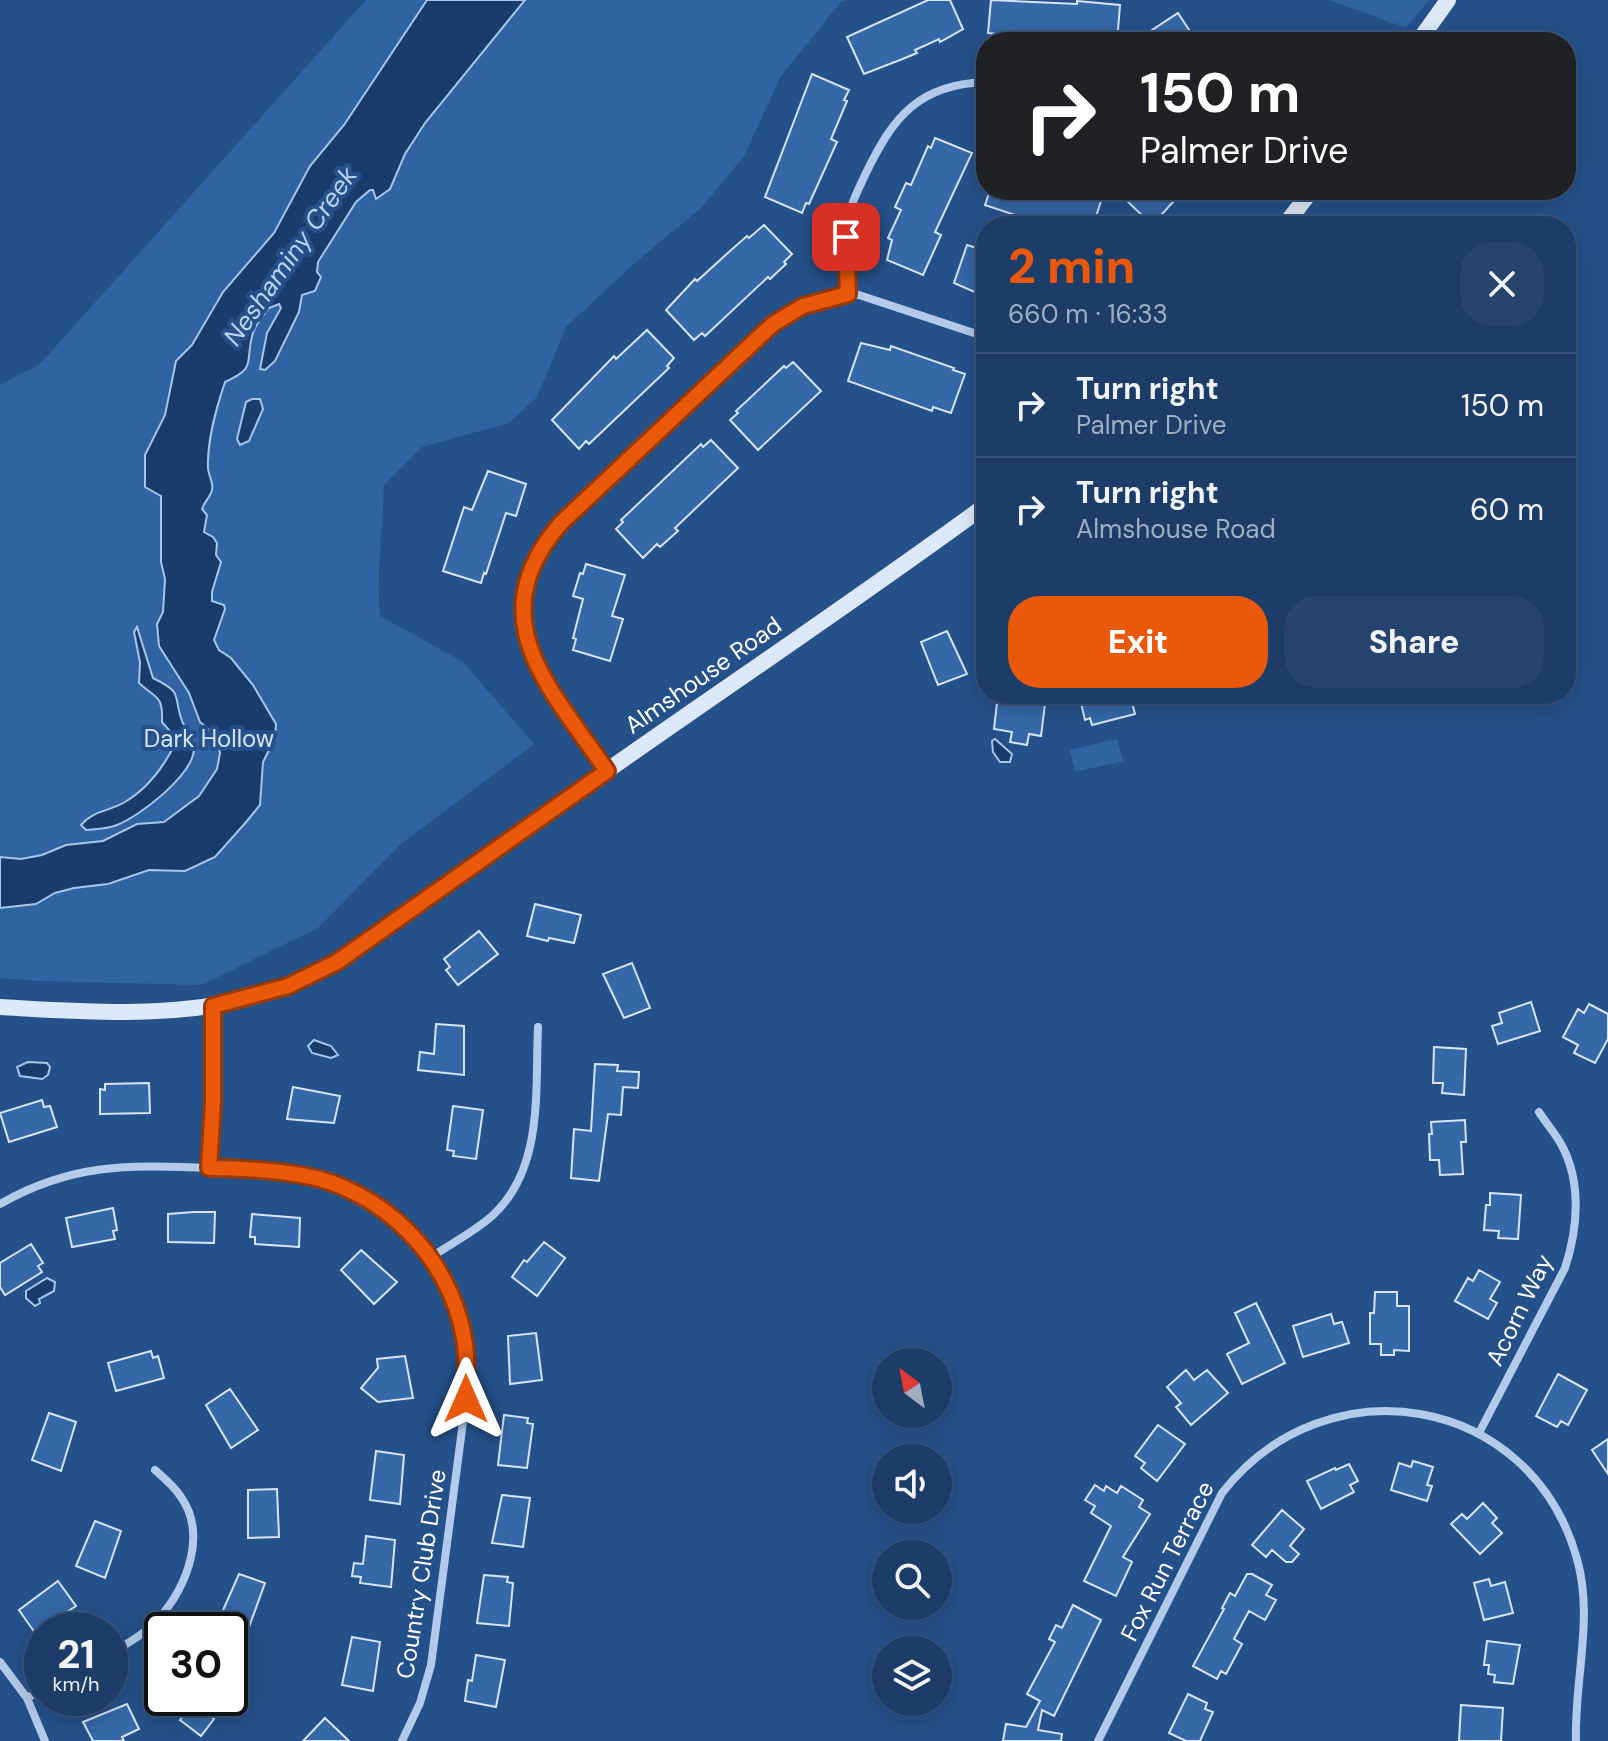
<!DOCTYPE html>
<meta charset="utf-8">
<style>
:root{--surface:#1c3d68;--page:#25446e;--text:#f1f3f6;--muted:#a0aec0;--line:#3a567c;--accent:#ea580c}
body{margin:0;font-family:"DM Sans",sans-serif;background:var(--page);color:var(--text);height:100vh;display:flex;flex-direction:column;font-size:30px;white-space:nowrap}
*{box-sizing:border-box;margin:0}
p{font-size:26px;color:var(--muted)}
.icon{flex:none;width:44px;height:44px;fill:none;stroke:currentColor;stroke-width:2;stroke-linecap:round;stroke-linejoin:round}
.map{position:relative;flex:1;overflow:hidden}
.details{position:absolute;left:976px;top:216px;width:600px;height:488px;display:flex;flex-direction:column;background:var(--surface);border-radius:32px;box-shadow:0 4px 20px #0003,0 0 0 2px var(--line)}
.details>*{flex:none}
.guide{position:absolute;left:976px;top:32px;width:600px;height:168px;border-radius:32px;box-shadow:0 4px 20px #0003,0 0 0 2px var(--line);background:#202124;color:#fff;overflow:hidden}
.needle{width:52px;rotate:328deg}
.buttons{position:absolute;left:872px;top:1348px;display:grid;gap:16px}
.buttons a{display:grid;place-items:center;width:80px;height:80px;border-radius:50%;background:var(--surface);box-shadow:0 4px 20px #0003,0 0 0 2px var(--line);font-size:40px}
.speed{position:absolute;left:24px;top:1612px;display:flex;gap:16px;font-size:40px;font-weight:700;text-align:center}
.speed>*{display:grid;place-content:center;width:104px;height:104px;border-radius:50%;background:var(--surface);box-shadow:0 4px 20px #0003,0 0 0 2px var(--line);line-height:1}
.speed small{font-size:20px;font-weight:400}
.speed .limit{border:4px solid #111;border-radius:12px;background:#fff;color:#111}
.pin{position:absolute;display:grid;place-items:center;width:68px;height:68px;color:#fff;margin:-34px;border-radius:16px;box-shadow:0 4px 12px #0006}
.me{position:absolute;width:88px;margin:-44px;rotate:0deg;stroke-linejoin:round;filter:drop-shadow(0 0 6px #0008)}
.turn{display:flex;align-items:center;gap:28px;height:168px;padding:0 32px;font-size:36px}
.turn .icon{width:104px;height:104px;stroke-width:2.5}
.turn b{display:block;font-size:56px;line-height:68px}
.round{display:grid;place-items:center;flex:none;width:84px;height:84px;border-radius:32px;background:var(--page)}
.headline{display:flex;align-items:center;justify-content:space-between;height:136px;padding:0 32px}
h1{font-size:48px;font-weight:800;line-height:60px;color:var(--accent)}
.action{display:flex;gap:16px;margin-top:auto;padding:16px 32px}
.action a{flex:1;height:92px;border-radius:32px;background:var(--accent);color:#fff;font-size:32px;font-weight:800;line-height:92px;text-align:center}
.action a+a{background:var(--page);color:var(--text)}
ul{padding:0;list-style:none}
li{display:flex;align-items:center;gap:24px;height:104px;padding:0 32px;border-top:2px solid var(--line)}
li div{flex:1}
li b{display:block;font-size:30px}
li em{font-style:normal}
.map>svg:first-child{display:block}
</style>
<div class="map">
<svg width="1608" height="1741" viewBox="0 0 1608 1741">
<rect width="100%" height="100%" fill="#25518a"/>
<!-- green -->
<path fill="#2f63a2" d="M366,0H848L841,2L781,76L744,156L702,207L636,262L566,327L537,397L509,423L422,447L384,485C383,529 376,573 380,616L463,662L534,744L402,843L318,928L201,985L37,981L0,978V385L40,364Z
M1329,0H1429L1406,28Z
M1117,739L1123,761L1075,772L1070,750Z"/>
<!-- water -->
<path fill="#1a3c6a" stroke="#a6c6ea" stroke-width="2" d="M427,0H525L425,123L405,154L390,189L376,199L373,190H370L356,202L318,262L317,272L321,277L315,291L302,295L299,312L275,361L265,370L260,369L267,333L281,308L279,304L269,308C263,316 254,326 252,336C245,364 257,367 225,382C216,409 207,440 208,469C209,477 215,485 211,493C208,500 204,502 202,509L207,515L204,532L213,537L217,543L216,555L221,562L212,592V601L224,605L225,609L214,640L219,650L231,658L253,685L276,724L275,738L263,762L260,805L247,821L215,857L185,871L149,870L108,884L74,888L55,893L36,904L0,908V857L21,859L42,855L66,845L103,841L137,824L164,822L199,796L217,769L220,753L217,737L200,722L189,693L159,646L157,624L163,612L165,579L161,562V496L145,487V455L165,415L176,361L192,345L223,292L274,233L310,166L344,125Z
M252,399H260L263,409L249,441L240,445L237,439L246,402Z
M137,627L153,678C185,694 172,694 182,721C186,731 195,736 194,749C193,775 140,816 117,825C107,829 96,829 86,830L81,825C94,810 108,812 125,802C147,789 164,766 175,744V737L162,722C163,694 156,699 139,683L140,662L134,632Z
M995,739L1012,754L1010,762H1000L993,752L992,741Z
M314,1040L331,1046L338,1055L331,1058L312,1053L308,1046Z
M28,1062L47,1063L50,1067L48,1075L42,1079L20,1076L17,1067Z
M47,1278L55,1282L54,1291L39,1299L40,1303L35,1306L26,1298V1291Z"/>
<!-- building -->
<path fill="#3568a7" stroke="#d6e5f7" stroke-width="2" d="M928,0H950L963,29L940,42L939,39L915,50L917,53L900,60L864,74L847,37Z
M991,0L1077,4V1L1120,5L1117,42L1061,39V42H1038L997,37L998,34L988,33Z
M1178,13L1197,42H1134Z
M812,74L849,90L844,100L847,101L831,139L837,142L809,204L806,203L802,213L765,197Z
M935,138L972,153L935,232L941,235L923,275L887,260L892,240L888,238L901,210L895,207L906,183L911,185L928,146L931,148Z
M990,190H1077L1101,201L1093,226H1048L985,205Z
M1129,190H1184L1152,225L1123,197Z
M764,225L792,254L784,262L786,264L770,279L768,277L705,336L702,333L694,340L666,310L695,279L697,281L730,251L747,236L749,238Z
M967,245L986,251V297L954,283Z
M647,330L674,358L667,366L669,368L589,444L586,441L579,449L552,420L614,356L616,359Z
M861,343L890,350L891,346L954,368L953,370L965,374L951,413L933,407L932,411L848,381Z
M793,362L821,391L758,450L730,420L738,413L736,411L784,366L786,368Z
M711,440L738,468L675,528L678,531L660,547L657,544L643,558L616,529L623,522L621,520L701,444L703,447Z
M488,471L526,484L516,516L506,513L486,574L484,573L481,583L443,571L464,507L472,510Z
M586,564L625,575L612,616L623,619L610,661L573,650L576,639L573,638L583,599L573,596L580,573L583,574Z
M947,631L967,674L938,685L921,642Z
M1098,694H1130L1135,714L1092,725L1090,718L1085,720L1080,699Z
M1004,701L1045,704L1041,736L1029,734L1027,745L1010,742L1012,732L994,729L997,703L1003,704Z
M535,904L581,915L574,943L549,938L548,941L527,936Z
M479,931L498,954L458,985L446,970L450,967L444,959Z
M632,963L650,1008L624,1018L603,974Z
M1531,1002L1540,1031L1498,1044L1492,1026L1502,1023L1499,1013Z
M1589,1004L1608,1014V1039L1595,1063L1574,1053L1578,1045L1563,1037L1578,1009L1584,1013Z
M436,1024L464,1026V1075L418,1070L420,1052L434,1054Z
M1434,1047L1466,1049L1464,1095L1442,1093L1443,1083H1433Z
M595,1064L618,1065L617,1071L639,1072L638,1088L623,1087L621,1115L608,1114L599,1181L571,1178L574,1129L591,1131Z
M149,1083L150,1113L100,1114V1089L105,1090V1084Z
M293,1087L340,1096L334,1123L287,1119Z
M42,1100L44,1107L50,1106L57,1127L9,1142L0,1113Z
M453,1106L483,1110L476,1159L453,1156L454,1151L447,1150Z
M1465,1120L1466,1142H1461L1463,1174L1440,1175L1439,1160H1430L1429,1134H1432L1431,1122Z
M1490,1193L1521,1195L1518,1239L1498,1238L1499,1231L1484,1230L1486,1205H1490Z
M113,1208L117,1230L113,1231L115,1239L72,1247L66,1218Z
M194,1212H215L214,1243L168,1242V1214Z
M252,1214L300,1218L299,1247L255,1244V1237H250Z
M544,1242L565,1258L537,1296L512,1277L524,1260L527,1262Z
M31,1244L43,1263L38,1266L42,1272L5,1295L0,1287V1263Z
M361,1250L397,1282L374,1304L341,1270Z
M1479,1270L1500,1282L1490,1299L1497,1303L1488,1319L1455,1301L1468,1278L1473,1281Z
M1375,1292H1397V1306H1409V1351L1394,1350V1355H1381V1344H1370V1313H1374Z
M1256,1303L1285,1363L1242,1384L1227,1354L1249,1343L1235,1313Z
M1331,1314L1334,1324L1342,1322L1349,1343L1303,1357L1293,1326Z
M536,1333L542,1380L510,1384L508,1336Z
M151,1351L153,1358L158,1356L164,1378L116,1391L108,1363Z
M405,1356L413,1398L378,1402L361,1388L378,1368L377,1359Z
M1186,1370L1194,1380L1207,1370L1228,1393L1191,1425L1176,1407L1181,1403L1167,1387Z
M1558,1374L1587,1390L1568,1425L1561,1421L1557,1427L1536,1416Z
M230,1389L258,1430L231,1448L206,1405Z
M49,1413L76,1422L61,1471L32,1460Z
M504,1415L528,1418L527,1423L533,1424L527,1468L498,1465Z
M1158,1425L1185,1444L1157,1481L1141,1468L1145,1463L1135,1456Z
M1608,1439V1474L1592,1450Z
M376,1451L404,1455L400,1504L370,1500Z
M1413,1461L1433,1467L1427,1485L1432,1486L1427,1501L1391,1490L1399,1463L1411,1467Z
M1349,1464L1358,1481L1350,1485L1354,1492L1321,1509L1307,1481L1335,1468L1336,1470Z
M1095,1485L1104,1491L1106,1486L1117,1493L1121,1486L1143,1500L1139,1507L1150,1514L1123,1557L1132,1562L1116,1596L1084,1581L1111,1526L1091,1513L1095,1506L1085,1500Z
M277,1489L279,1537L248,1538V1490Z
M502,1495L530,1498L523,1547L492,1543Z
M1483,1503L1497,1518L1492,1523L1502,1533L1480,1554L1451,1524L1462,1514L1467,1519Z
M1282,1510L1304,1529L1290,1546L1299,1554L1292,1562H1286L1272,1550L1266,1557L1252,1545Z
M95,1521L121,1531L105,1578L76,1566Z
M366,1536L395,1540L391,1587L360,1583L361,1577L352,1576L354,1563L363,1564Z
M239,1574L265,1583L249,1627L220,1617Z
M1247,1574H1252L1272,1585L1266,1595L1276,1600L1265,1620L1249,1611L1234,1639L1242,1644L1226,1674L1221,1671L1217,1679L1193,1666L1224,1609L1222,1608L1230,1593L1235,1596Z
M484,1575L508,1577L507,1582L513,1583L509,1626L477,1623Z
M1489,1579L1491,1586L1505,1582L1513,1613L1484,1620L1474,1583Z
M58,1581L76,1606L35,1633L19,1610Z
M1073,1605L1101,1620L1054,1716L1042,1710L1038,1730L1062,1734L1061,1741H1003L1006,1724L1026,1727L1040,1701L1027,1694L1055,1642L1049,1639L1056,1625L1062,1628Z
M352,1637L380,1642L373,1691L342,1685Z
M1487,1641L1520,1645L1513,1684L1494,1682L1495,1675L1488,1674L1489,1665H1484Z
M476,1655L505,1660L496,1707L465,1701L468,1680L472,1681Z
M1188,1694L1207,1703L1205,1709L1213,1712L1200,1741H1186L1169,1733Z
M193,1703L214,1719L201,1736L180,1720Z
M127,1704L139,1729L122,1737L124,1741H93L83,1722Z
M1461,1705L1503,1708L1501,1741H1459Z
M325,1718L349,1741H303Z"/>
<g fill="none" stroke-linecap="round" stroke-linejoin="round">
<!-- street -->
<path stroke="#b2cbea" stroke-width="8" d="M848,294C847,272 844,248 847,226C849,207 858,190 866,173C893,117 919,84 986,82
M606,770C549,687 478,619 561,523L773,324C798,305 828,293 859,295L986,337
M209,1168L213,1103V1006
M0,1204C72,1163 127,1165 206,1168C238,1169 271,1169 303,1175C383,1190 450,1257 464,1338C467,1358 467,1379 466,1399L431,1665L420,1703L402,1741
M430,1258C450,1244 474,1232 492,1216C544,1169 535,1091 538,1027
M1479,1433L1565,1268C1578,1228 1582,1182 1561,1144C1555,1133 1546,1123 1539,1112
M110,1654C124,1645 139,1638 151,1626C184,1596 209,1537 181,1497C174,1486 164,1478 155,1470
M0,1662L27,1698L45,1741
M27,1698L42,1690
M1098,1741L1222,1493C1326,1360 1531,1394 1577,1559C1594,1618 1574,1681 1576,1741"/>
<!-- secondary -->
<path stroke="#dde9f8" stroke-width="16" d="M1418,42L1448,0
M1284,226L1312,190
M0,1007C91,1012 183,1020 271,992C322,976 364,945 407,914C463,875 518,833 574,794C711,697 851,604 986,505"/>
</g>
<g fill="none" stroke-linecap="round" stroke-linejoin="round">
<!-- route casing -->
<g stroke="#983908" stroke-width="20">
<path id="route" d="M466,1399C466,1378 468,1358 464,1338C450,1257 382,1188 301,1175C271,1170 240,1168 209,1168L213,1103V1006L288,986L337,962L607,771C550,687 478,619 561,523L773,324L803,306L848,294L846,237"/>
</g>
<!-- route -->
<use href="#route" stroke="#ea580c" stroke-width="14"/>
</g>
<g text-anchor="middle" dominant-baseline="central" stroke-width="8" stroke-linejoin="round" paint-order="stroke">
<!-- street labels -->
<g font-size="24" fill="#fff" stroke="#25518a">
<text transform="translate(703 675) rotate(-35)">Almshouse Road</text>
<text transform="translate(1519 1310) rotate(-64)">Acorn Way</text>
<text transform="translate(1167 1561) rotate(-63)">Fox Run Terrace</text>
<text transform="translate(421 1574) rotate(-81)">Country Club Drive</text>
</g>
<!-- park labels -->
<g font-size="24" fill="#d6e5f7" stroke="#25518a">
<text x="209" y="738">Dark Hollow</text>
</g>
<!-- water labels -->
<g font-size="26" font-style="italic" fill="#bed5f1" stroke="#25518a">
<text transform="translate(290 256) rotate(-55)">Neshaminy Creek</text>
</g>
</g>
</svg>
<div class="buttons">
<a><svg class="needle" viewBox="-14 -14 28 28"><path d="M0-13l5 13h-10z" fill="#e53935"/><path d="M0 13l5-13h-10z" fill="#a0aec0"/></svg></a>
<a><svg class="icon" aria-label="sound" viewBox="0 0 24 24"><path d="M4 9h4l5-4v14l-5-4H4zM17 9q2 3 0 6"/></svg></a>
<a><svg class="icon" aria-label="search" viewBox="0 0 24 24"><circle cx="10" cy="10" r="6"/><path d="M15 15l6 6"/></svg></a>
<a><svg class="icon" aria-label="layers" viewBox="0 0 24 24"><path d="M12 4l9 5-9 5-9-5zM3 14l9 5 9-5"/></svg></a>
</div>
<div class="speed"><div>21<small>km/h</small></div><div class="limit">30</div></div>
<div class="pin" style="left:846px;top:237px;background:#d93025"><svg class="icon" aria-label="arrive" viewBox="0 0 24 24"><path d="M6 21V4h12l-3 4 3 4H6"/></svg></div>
<svg class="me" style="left:466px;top:1399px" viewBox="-20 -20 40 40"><path d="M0-17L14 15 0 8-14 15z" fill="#ea580c" stroke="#fff" stroke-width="4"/></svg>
<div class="guide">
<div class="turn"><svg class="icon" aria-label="right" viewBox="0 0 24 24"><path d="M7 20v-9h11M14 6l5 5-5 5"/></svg><div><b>150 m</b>Palmer Drive</div></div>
</div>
<section class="details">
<div class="headline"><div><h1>2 min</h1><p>660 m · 16:33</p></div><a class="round"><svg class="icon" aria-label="close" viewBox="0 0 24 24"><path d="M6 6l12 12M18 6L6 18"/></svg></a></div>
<ul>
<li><svg class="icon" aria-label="right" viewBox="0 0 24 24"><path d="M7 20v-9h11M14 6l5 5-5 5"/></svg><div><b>Turn right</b><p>Palmer Drive</p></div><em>150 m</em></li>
<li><svg class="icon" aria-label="right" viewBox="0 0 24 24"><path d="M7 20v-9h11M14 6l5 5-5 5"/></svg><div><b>Turn right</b><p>Almshouse Road</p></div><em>60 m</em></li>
</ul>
<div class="action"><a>Exit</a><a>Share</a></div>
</section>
</div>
